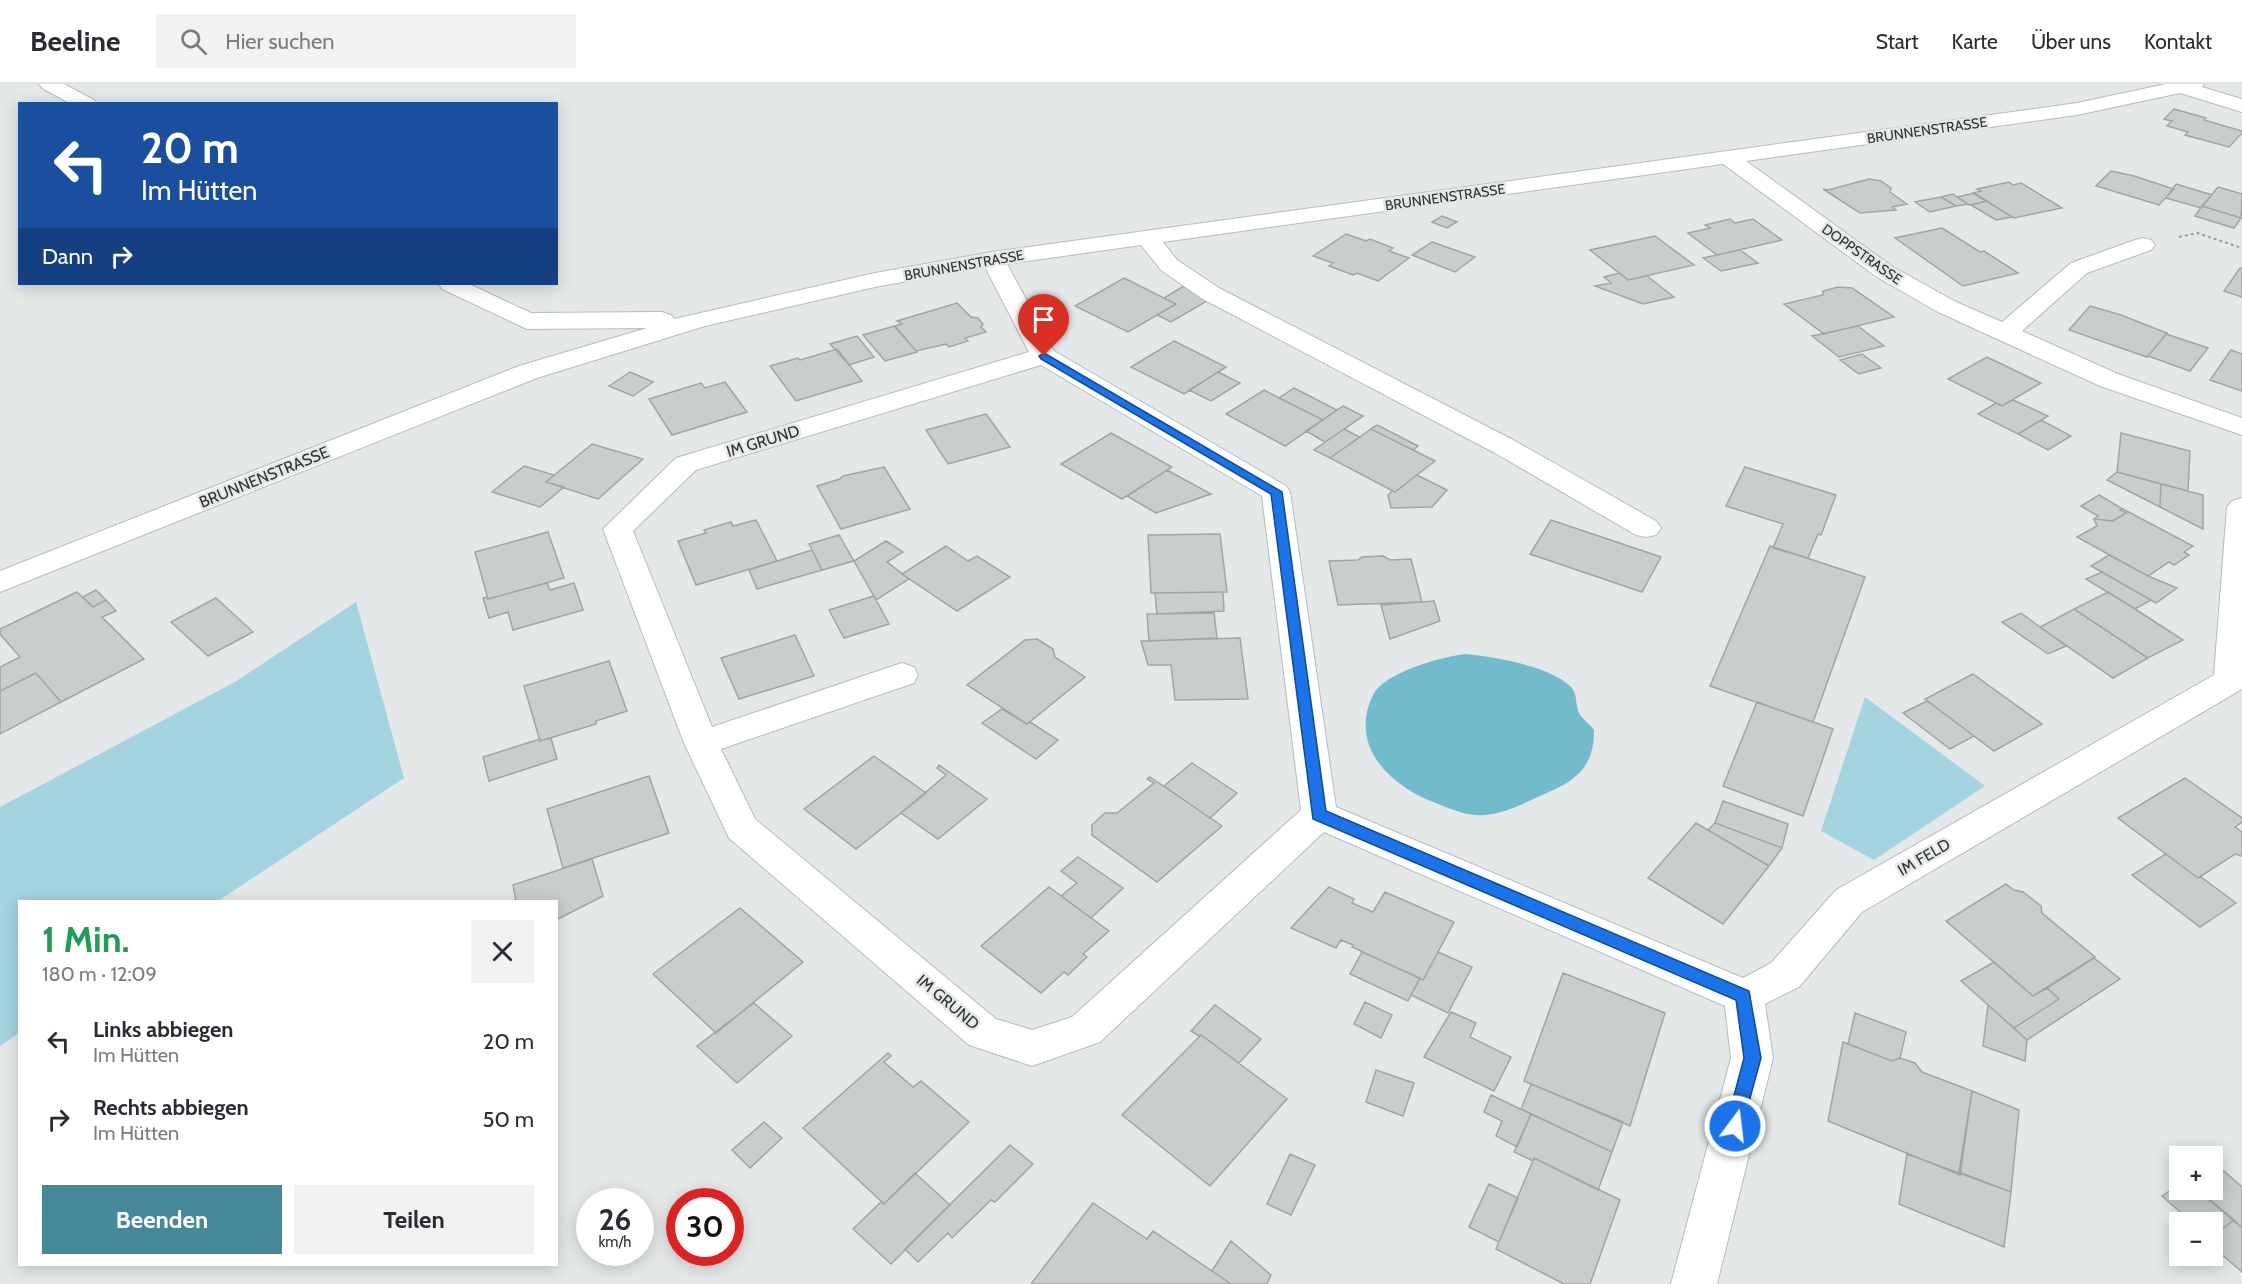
<!DOCTYPE html>
<html lang="de">
<meta charset="utf-8">
<style>
:root{--surface:#fff;--page:#f2f2f3;--text:#2b2b33;--muted:#7c7c81;--line:#e1e1e2;--accent:#458898}
body{margin:0;font-family:Cabin,sans-serif;background:var(--page);color:var(--text);height:100vh;display:flex;flex-direction:column;font-size:22px;white-space:nowrap}
*{box-sizing:border-box;margin:0}
p{font-size:20px;color:var(--muted)}
.icon{flex:none;width:33px;height:33px;fill:none;stroke:currentColor;stroke-width:2;stroke-linecap:round;stroke-linejoin:round}
.map{position:relative;flex:1;overflow:hidden}
.sheet{position:absolute;left:18px;top:816px;width:540px;height:366px;display:flex;flex-direction:column;background:var(--surface);border-radius:0px;box-shadow:0 3px 15px #0003}
.sheet>*{flex:none}
.hud{position:absolute;left:18px;top:18px;width:540px;height:183px;border-radius:0px;box-shadow:0 3px 15px #0003;background:#1a4fa0;color:#fff;overflow:hidden}
.controls{position:absolute;left:2169px;top:1062px;display:grid;gap:12px}
.controls a{display:grid;place-items:center;width:54px;height:54px;border-radius:0px;background:var(--surface);box-shadow:0 3px 15px #0003;font-size:30px}
.speed{position:absolute;left:576px;top:1104px;display:flex;gap:12px;font-size:30px;font-weight:700;text-align:center}
.speed>*{display:grid;place-content:center;width:78px;height:78px;border-radius:50%;background:var(--surface);box-shadow:0 3px 15px #0003;line-height:1}
.speed small{font-size:15px;font-weight:400}
.speed .limit{border:9px solid #d22;background:#fff;color:#111}
.pin{position:absolute;display:grid;place-items:center;width:51px;height:51px;color:#fff;margin:-62px -26px;border-radius:50% 50% 50% 0;rotate:-45deg;box-shadow:0 0 6px #0007}
.pin .icon{rotate:45deg}
.me{position:absolute;width:66px;margin:-33px;rotate:15deg;stroke-linejoin:round;filter:drop-shadow(0 0 4px #0008)}
.turn{display:flex;align-items:center;gap:21px;height:126px;padding:0 24px;font-size:27px}
.turn .icon{width:78px;height:78px;stroke-width:2.5}
.turn b{display:block;font-size:42px;line-height:51px}
.then{display:flex;align-items:center;height:57px;padding:0 24px;background:#0003;gap:12px;font-size:22px}
.round{display:grid;place-items:center;flex:none;width:63px;height:63px;border-radius:0px;background:var(--page)}
.head{display:flex;align-items:center;justify-content:space-between;height:102px;padding:0 24px}
h1{font-size:36px;font-weight:700;line-height:45px;color:#1e9e55}
.cta{display:flex;gap:12px;margin-top:auto;padding:12px 24px}
.cta a{flex:1;height:69px;border-radius:0px;background:var(--accent);color:#fff;font-size:24px;font-weight:700;line-height:69px;text-align:center}
.cta a+a{background:var(--page);color:var(--text)}
ul{padding:0;list-style:none}
li{display:flex;align-items:center;gap:18px;height:78px;padding:0 24px}
li div{flex:1}
li b{display:block;font-size:22px}
li em{font-style:normal}
header{display:flex;align-items:center;gap:36px;box-sizing:border-box;height:84px;padding:0 30px;background:var(--surface);border-bottom:2px solid var(--line)}
header strong{font-size:28px}
nav{display:flex;gap:33px;margin-inline-start:auto;font-size:21px}
.search{width:420px;height:54px;background:var(--page);display:flex;align-items:center;gap:15px;box-sizing:border-box;padding:0 21px;border-radius:0px;color:var(--muted);font-size:22px}
.map>svg:first-child{display:block}
</style>
<header>
<strong>Beeline</strong>
<div class="search"><svg class="icon" aria-label="search" viewBox="0 0 24 24"><circle cx="10" cy="10" r="6"/><path d="M15 15l6 6"/></svg>Hier suchen</div>
<nav><a>Start</a><a>Karte</a><a>Über uns</a><a>Kontakt</a></nav>
</header>
<div class="map">
<svg width="2242" height="1200" viewBox="0 0 2242 1200">
<rect width="100%" height="100%" fill="#e4e8e9"/>
<!-- green -->
<path fill="#a3d4e0" d="M356,518L404,694L218,817L20,818L19,949L0,962V723L235,598Z
M1865,613L1985,702L1874,776L1821,747Z"/>
<!-- water -->
<path fill="#72bbcd" d="M1466,570C1494,573 1551,582 1571,603C1578,611 1575,620 1579,629C1583,636 1590,640 1594,646C1594,685 1575,697 1542,711C1525,719 1505,729 1486,731C1470,733 1453,726 1438,720C1391,703 1348,663 1373,611C1383,589 1443,572 1466,570Z"/>
<!-- building -->
<path fill="#c9cdce" stroke="#a1a5a6" stroke-width="1.5" d="M2174,25L2206,34L2204,36L2242,47V49L2229,63L2185,51L2188,48L2167,42L2172,37L2164,35Z
M2111,87L2134,92L2174,105L2159,121L2096,102Z
M1869,95L1881,97L1891,104L1890,108L1907,120L1892,123L1896,126L1860,129L1823,105L1828,106Z
M2009,98L2013,101L2021,99L2062,124L2014,134L1973,109L1981,107L1977,105Z
M2176,100L2212,111L2201,124L2166,114Z
M2218,103L2242,110L2241,134L2202,122Z
M1974,109L1987,117L1969,121L1957,113Z
M1953,110L1957,113L1968,120L1956,122L1941,113Z
M1941,113L1956,122L1930,128L1915,118Z
M1987,117L2012,133L1996,136L1971,121Z
M2202,122L2241,134L2234,144L2195,132Z
M1442,132L1457,138L1447,144L1432,138Z
M1730,135L1735,139L1753,135L1782,156L1717,171L1688,149L1710,144L1705,141Z
M1942,144L1980,168L1984,167L2018,189L1963,202L1895,154Z
M1346,150L1366,157L1370,155L1393,164L1389,167L1409,174L1378,197L1357,189L1353,191L1329,182L1333,179L1313,172Z
M1655,152L1694,181L1628,196L1590,166Z
M1432,158L1475,173L1455,188L1412,171Z
M1740,166L1758,179L1721,187L1703,174Z
M2240,184H2242V213L2224,207Z
M1620,189L1628,196L1647,192L1674,213L1643,220L1595,202L1611,199L1604,193Z
M1124,194L1176,220L1128,248L1075,222Z
M1184,202L1207,217L1171,238L1157,231L1176,220L1164,214Z
M1838,203L1852,204L1894,233L1824,250L1784,220L1823,211V207Z
M957,219L971,233L978,234L983,240L981,243L986,248L965,254L968,257L949,263L946,260L916,267L895,242L902,240L897,237Z
M2090,222L2121,231L2167,249L2147,273L2069,246Z
M894,242L917,268L885,277L863,251Z
M1858,242L1884,262L1839,273L1812,252Z
M2166,250L2208,264L2190,287L2148,272Z
M857,252L874,273L849,281L830,260Z
M1174,257L1226,283L1184,310L1131,283Z
M837,265L862,297L796,317L770,282L798,274L800,276Z
M2231,266L2242,270V307L2210,296Z
M1862,270L1881,284L1859,290L1840,276Z
M1987,273L2041,299L2002,322L1948,295Z
M630,288L653,298L633,312L609,302Z
M1218,288L1240,299L1211,317L1189,306Z
M725,298L747,328L672,351L649,315L701,299L705,304Z
M1294,304L1337,326L1323,336L1279,314Z
M1264,306L1279,314L1323,336L1285,362L1226,330Z
M2013,316L2048,332L2018,350L1978,330L1996,319L2002,322Z
M1343,322L1363,332L1325,358L1306,347Z
M986,330L1010,363L948,380L926,346Z
M2041,336L2071,352L2048,366L2018,350Z
M1377,341L1418,362L1413,366L1371,345Z
M1344,345L1360,353L1330,374L1314,366Z
M1371,345L1435,377L1395,408L1330,374Z
M1111,349L1172,383L1122,415L1061,380Z
M2121,349L2190,367L2188,407L2117,388Z
M592,360L643,375L598,415L546,398Z
M524,382L554,391L546,398L564,403L540,423L492,408Z
M884,383L910,425L841,445L817,402L840,395L843,392Z
M1745,383L1836,411L1821,451L1818,450L1808,474L1773,464L1783,440L1726,422Z
M1167,386L1211,410L1156,429L1127,412Z
M2117,388L2161,400L2160,423L2107,396Z
M1417,391L1447,406L1432,423L1391,424L1388,411L1392,407L1395,408Z
M2161,400L2203,411V445L2160,423Z
M2099,411L2123,425L2120,426L2126,429L2113,437L2094,435L2098,432L2081,422Z
M2123,425L2193,462L2184,468L2189,471L2174,481L2169,478L2148,492L2077,453L2097,442L2094,435L2113,437L2126,429L2120,426Z
M756,436L777,477L696,501L678,457L706,449L704,446L731,438L733,442Z
M1551,436L1661,473L1642,508L1530,470Z
M548,448L564,494L488,515L475,468Z
M1220,450L1227,508L1151,509L1148,451Z
M839,451L854,477L822,486L809,460Z
M886,457L903,468L887,478L909,495L876,516L854,477Z
M946,462L968,477L977,472L1010,493L957,527L902,490Z
M1770,462L1865,493L1813,638L1710,602Z
M812,466L822,486L757,505L749,486Z
M2109,471L2148,492L2177,504L2156,519L2091,482Z
M1383,472L1390,476L1411,475L1422,518L1338,521L1329,477L1358,476L1362,473Z
M2102,488L2151,516L2135,525L2086,495Z
M547,499L550,506L574,499L583,526L513,546L508,528L489,534L483,514L487,513L488,515Z
M96,506L106,516L93,523L83,513Z
M77,508L93,523L106,516L116,527L102,533L144,575L61,618L36,589L0,607V583L20,573L0,550V545Z
M1223,508L1224,527L1157,530L1155,509Z
M2108,508L2135,525L2183,556L2148,574L2074,525Z
M874,512L889,540L844,554L829,526Z
M216,514L253,548L208,572L171,538Z
M1434,517L1440,537L1390,555L1381,521Z
M2074,525L2148,574L2113,594L2040,543Z
M1214,529L1217,554L1149,557L1147,530Z
M2021,529L2040,543L2066,562L2048,570L2002,538Z
M795,551L814,592L739,615L721,574Z
M1240,554L1248,615L1175,616L1171,581H1148L1141,557Z
M1037,555L1053,565L1055,573L1085,593L1027,640L967,601L1025,556Z
M609,577L627,627L596,637V640L540,657L524,602Z
M36,589L61,618L0,650V607Z
M1973,590L2042,640L1994,667L1925,615Z
M1927,617L1974,652L1950,665L1903,629Z
M1757,618L1833,645L1803,732L1723,702Z
M1002,625L1027,640L1030,638L1058,656L1036,675L982,639Z
M551,654L557,675L489,697L483,673L540,655V657Z
M874,672L926,709L856,765L804,725Z
M1192,679L1237,709L1210,734L1164,702Z
M939,681L987,715L938,755L901,729L946,691L937,684Z
M649,692L669,749L563,784L547,725Z
M1150,693L1222,742L1157,798L1092,751V741L1105,729H1117L1154,699L1147,695Z
M2185,694L2242,734V738L2235,743L2242,748V772L2235,770L2198,794L2118,734Z
M1723,717L1788,740L1782,764L1715,739Z
M1696,739L1769,782L1723,840L1648,794Z
M1715,739L1782,764L1769,782L1708,746Z
M2166,770L2198,794L2201,793L2236,819L2200,843L2132,791Z
M1078,773L1123,804L1091,834L1061,812L1077,799L1061,787Z
M592,775L603,812L556,836V818H516L513,801Z
M2006,800L2014,806L2023,808L2041,822L2042,829L2095,873L2033,912L1946,837Z
M1049,803L1109,847L1083,870L1087,873L1068,891L1064,888L1041,909L981,862Z
M1329,803L1354,815L1352,819L1373,828L1385,808L1454,838L1423,896L1352,863L1353,861L1341,856L1336,864L1291,844Z
M740,824L803,878L716,949L653,890Z
M1362,868L1420,894L1408,917L1350,890Z
M1438,868L1472,883L1448,929L1411,911L1420,894L1423,896Z
M2094,874L2120,895L2027,956L2014,944L2059,915L2047,904Z
M1994,878L2033,912L2047,904L2059,915L2014,944L1961,897Z
M1563,889L1665,929L1630,1042L1524,997Z
M1365,918L1392,931L1381,954L1354,940Z
M754,919L792,952L737,999L697,962Z
M1215,921L1261,955L1239,979L1201,951L1199,952L1191,947Z
M1988,921L2027,956L2025,977L1983,962Z
M1451,928L1476,939L1470,953L1511,973L1494,1007L1424,973Z
M1855,929L1906,948L1900,974L1892,977L1848,960Z
M1201,951L1287,1015L1210,1102L1122,1031Z
M1843,958L1892,977L1900,974L1915,979L1922,988L1972,1007L1960,1091L1828,1037Z
M888,969L891,972L884,978L913,1003L921,997L969,1038L884,1120L803,1044Z
M1376,986L1414,999L1403,1032L1366,1018Z
M1531,1000L1623,1038L1612,1068L1521,1025Z
M1972,1007L2019,1026L2011,1108L1959,1088Z
M1491,1011L1531,1030L1517,1063L1496,1052L1502,1037L1484,1028Z
M1531,1030L1612,1068L1598,1106L1534,1074L1533,1077L1514,1068Z
M764,1038L782,1054L750,1084L732,1066Z
M1010,1061L1033,1080L995,1118L991,1116L952,1154L948,1149L918,1178L905,1165Z
M1290,1070L1315,1081L1291,1131L1267,1120Z
M1907,1070L2011,1108L2004,1163L1899,1120Z
M1534,1074L1620,1116L1590,1200H1564L1496,1165Z
M2224,1087L2242,1103V1144L2198,1106H2212V1095Z
M915,1089L950,1121L891,1180L853,1145L881,1118L884,1120Z
M1489,1100L1518,1114L1499,1158L1469,1143Z
M2180,1100V1106H2198L2234,1136L2212,1153V1138H2192L2162,1112Z
M1093,1119L1147,1155L1153,1147L1231,1200H1031Z
M2234,1136L2242,1144V1188L2212,1162V1153Z
M1231,1157L1271,1191L1267,1200H1231L1212,1187Z"/>
<g fill="none" stroke-linecap="round" stroke-linejoin="round">
<!-- minor casing -->
<g stroke="#b7bbbc" stroke-width="2">
<path id="minor" d="M39,0H64L94,16L97,20H71L42,4Z
M2166,0H2204L2202,3L2242,15V28L2180,9L2077,31L1746,77L1893,183L1956,218L2002,238L2071,179L2135,156L2143,154L2151,156L2155,161L2151,166L2087,189L2022,247L2118,290L2242,334V351L2100,302L1938,228L1877,193L1723,80L1163,158L1177,176L1219,204L1515,357L1656,437L1661,444L1656,451L1646,453L1636,451L1495,369L1201,214L1161,186L1141,161L1007,180L1054,267L1286,402L1290,408L1336,723L1743,894L1771,879L1836,806L2214,591L2227,423L2232,417L2242,414V605L1862,828L1799,903L1765,920L1773,974L1717,1200H1671L1731,974L1725,922L1324,748L1100,958L1032,982L969,961L729,754L684,659L603,445L676,374L1029,268L985,183L875,203L705,242L537,294L0,508V487L519,282L647,244L527,245L442,205L439,200H469L531,229L662,228L671,231L674,235L875,189L992,168L2077,19ZM1041,281L1262,412L1301,726L1072,933L1032,946L996,935L755,735L721,665L914,599L918,591L914,583L902,579L890,583L712,643L633,447L696,386Z"/>
</g>
<!-- path -->
<path stroke="#9b9d9e" stroke-width="2" stroke-dasharray="3 3" stroke-linecap="butt" d="M2179,153L2197,149L2242,164"/>
<!-- minor -->
<use href="#minor" fill="#fff" fill-rule="evenodd"/>
</g>
<!-- route -->
<path fill="#1a73e8" stroke="#114b97" stroke-width="1.5" d="M1044,269L1282,408L1326,727L1749,907L1761,974L1741,1047L1735,1050L1728,1047L1726,1042L1744,974L1736,916L1313,735L1271,410L1041,275L1039,272Z"/>
<g text-anchor="middle" dominant-baseline="central" stroke-width="5" stroke-linejoin="round" paint-order="stroke">
<!-- far-street labels -->
<g font-size="14" fill="#313233" stroke="#e4e8e9">
<text transform="translate(1927 46) rotate(-8)">BRUNNENSTRASSE</text>
<text transform="translate(1445 113) rotate(-8)">BRUNNENSTRASSE</text>
<text transform="translate(1862 170) rotate(35)">DOPPSTRASSE</text>
<text transform="translate(964 181) rotate(-10)">BRUNNENSTRASSE</text>
</g>
<!-- street labels -->
<g font-size="16" fill="#313233" stroke="#e4e8e9">
<text transform="translate(763 357) rotate(-17)">IM GRUND</text>
<text transform="translate(264 393) rotate(-22)">BRUNNENSTRASSE</text>
<text transform="translate(1924 773) rotate(-30)">IM FELD</text>
<text transform="translate(948 918) rotate(40)">IM GRUND</text>
</g>
</g>
</svg>
<div class="controls">
<a>+</a>
<a>−</a>
</div>
<div class="speed"><div>26<small>km/h</small></div><div class="limit">30</div></div>
<div class="pin" style="left:1044px;top:272px;background:#d93025"><svg class="icon" aria-label="arrive" viewBox="0 0 24 24"><path d="M6 21V4h12l-3 4 3 4H6"/></svg></div>
<svg class="me" style="left:1735px;top:1042px" viewBox="-20 -20 40 40"><circle r="17" fill="#1a73e8" stroke="#fff" stroke-width="3"/><path d="M0-11L8 9 0 5-8 9z" fill="#fff"/></svg>
<div class="hud">
<div class="turn"><svg class="icon" aria-label="left" viewBox="0 0 24 24"><path d="M17 20v-9H6M10 6l-5 5 5 5"/></svg><div><b>20 m</b>Im Hütten</div></div>
<div class="then">Dann<svg class="icon" aria-label="right" viewBox="0 0 24 24"><path d="M7 20v-9h11M14 6l5 5-5 5"/></svg></div>
</div>
<section class="sheet">
<div class="head"><div><h1>1 Min.</h1><p>180 m · 12:09</p></div><a class="round"><svg class="icon" aria-label="close" viewBox="0 0 24 24"><path d="M6 6l12 12M18 6L6 18"/></svg></a></div>
<ul>
<li><svg class="icon" aria-label="left" viewBox="0 0 24 24"><path d="M17 20v-9H6M10 6l-5 5 5 5"/></svg><div><b>Links abbiegen</b><p>Im Hütten</p></div><em>20 m</em></li>
<li><svg class="icon" aria-label="right" viewBox="0 0 24 24"><path d="M7 20v-9h11M14 6l5 5-5 5"/></svg><div><b>Rechts abbiegen</b><p>Im Hütten</p></div><em>50 m</em></li>
</ul>
<div class="cta"><a>Beenden</a><a>Teilen</a></div>
</section>
</div>
